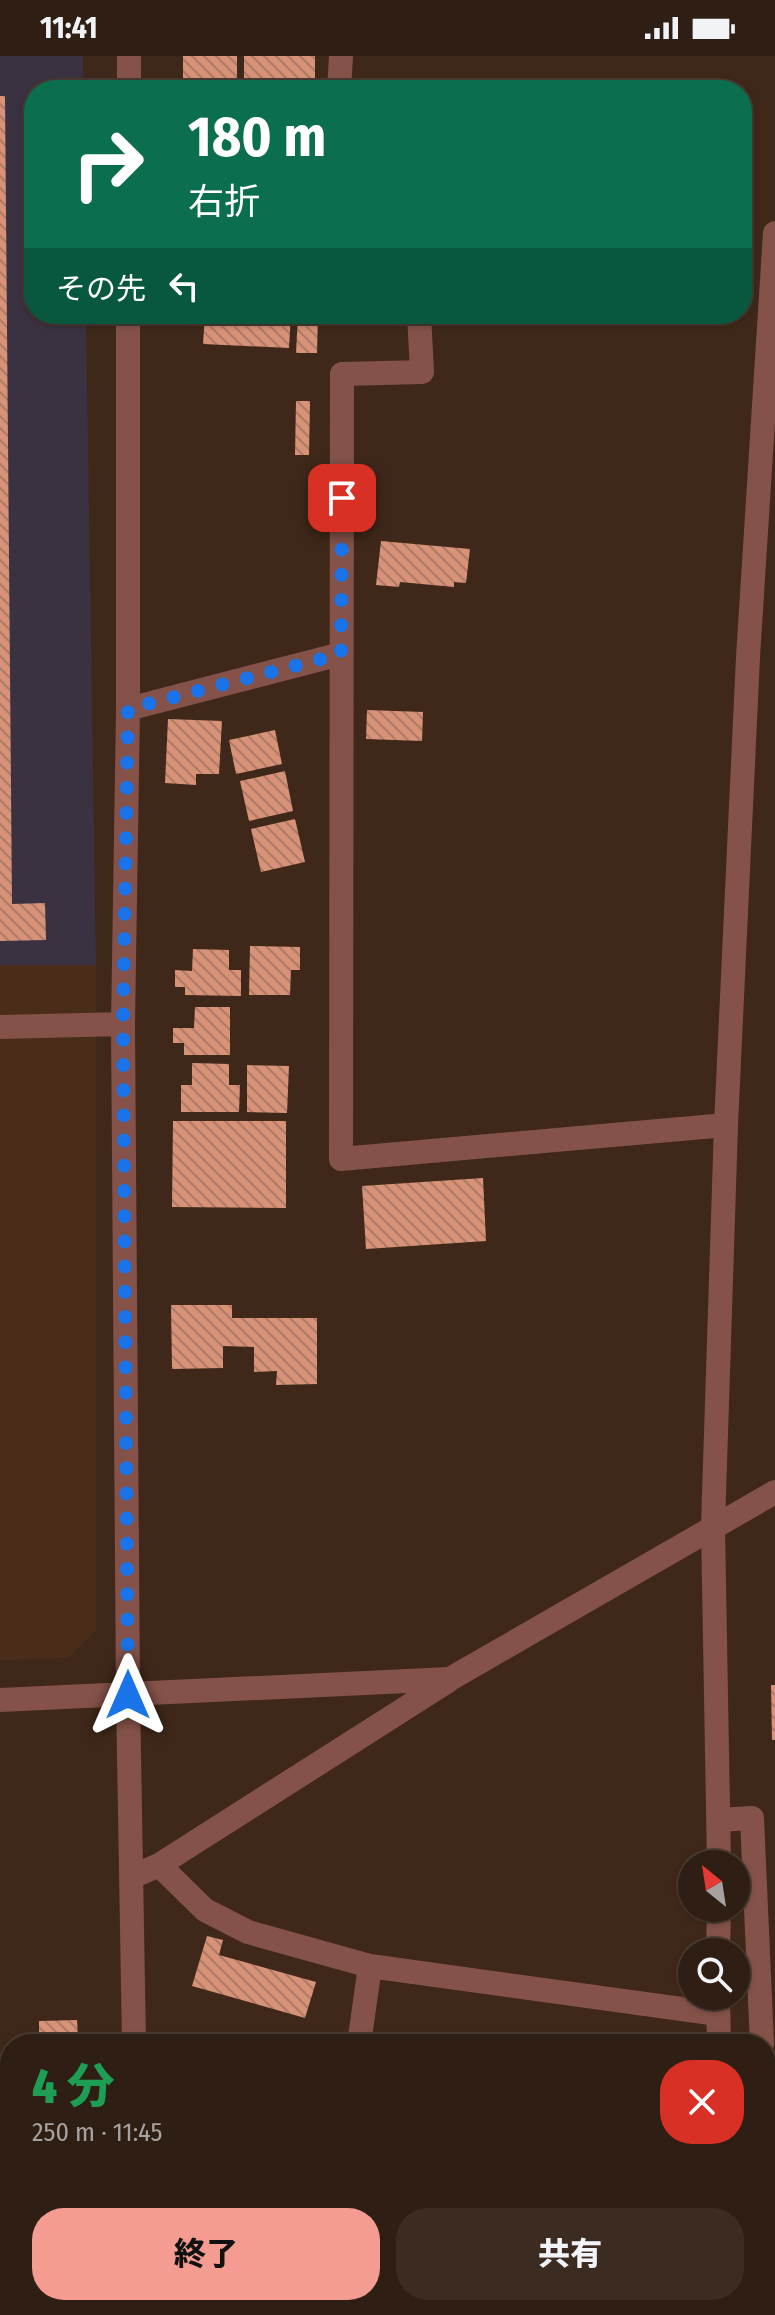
<!DOCTYPE html>
<html lang="ja">
<meta charset="utf-8">
<style>
:root{--surface:#2f1e13;--page:#3b2b21;--text:#f1f3f6;--muted:#a7a2a0;--line:#4a3c33;--accent:#f59c92}
body{margin:0;font-family:"Fira Sans Condensed","Noto Sans JP",sans-serif;background:var(--page);color:var(--text);height:100vh;display:flex;flex-direction:column;font-size:30px;white-space:nowrap}
*{box-sizing:border-box;margin:0}
p{font-size:26px;color:var(--muted)}
.icon{flex:none;width:44px;height:44px;fill:none;stroke:currentColor;stroke-width:2;stroke-linecap:round;stroke-linejoin:round}
.map{position:relative;flex:1;overflow:hidden}
.sheet{position:absolute;left:0px;top:1978px;width:776px;height:282px;display:flex;flex-direction:column;background:var(--surface);border-radius:32px 32px 0 0;box-shadow:0 2px 6px #0004,0 0 0 2px var(--line)}
.sheet>*{flex:none}
.hud{position:absolute;left:24px;top:24px;width:728px;height:244px;border-radius:32px;box-shadow:0 2px 6px #0004,0 0 0 2px var(--line);background:#0b6e4f;color:#fff;overflow:hidden}
.needle{width:52px;rotate:330deg}
.fabs{position:absolute;left:678px;top:1794px;display:grid;gap:16px}
.fabs a{display:grid;place-items:center;width:72px;height:72px;border-radius:50%;background:var(--surface);box-shadow:0 2px 6px #0004,0 0 0 2px var(--line);font-size:40px}
.pin{position:absolute;display:grid;place-items:center;width:68px;height:68px;color:#fff;margin:-34px;border-radius:16px;box-shadow:0 4px 12px #0006}
.me{position:absolute;width:88px;margin:-44px;rotate:0deg;stroke-linejoin:round;filter:drop-shadow(0 0 6px #0008)}
.turn{display:flex;align-items:center;gap:28px;height:168px;padding:0 32px;font-size:36px}
.turn .icon{width:104px;height:104px;stroke-width:2.5}
.turn b{display:block;font-size:56px;line-height:68px}
.then{display:flex;align-items:center;height:76px;padding:0 32px;background:#0003;gap:16px;font-size:30px}
.round{display:grid;place-items:center;flex:none;width:84px;height:84px;border-radius:32px;background:var(--page)}
.headline{display:flex;align-items:center;justify-content:space-between;height:136px;padding:0 32px}
h1{font-size:48px;font-weight:800;line-height:60px;color:#1e9e55}
.primary-button{display:flex;gap:16px;margin-top:auto;padding:16px 32px}
.primary-button a{flex:1;height:92px;border-radius:32px;background:var(--accent);color:#111;font-size:32px;font-weight:800;line-height:92px;text-align:center}
.primary-button a+a{background:var(--page);color:var(--text)}
.status{display:flex;justify-content:space-between;align-items:center;height:56px;padding:0 40px;background:var(--surface);direction:ltr}
.status svg{height:22px;fill:currentColor}
.map>svg:first-child{display:block}
</style>
<div class="status"><b>11:41</b><svg viewBox="0 0 49 12"><path d="M0 12V9h3v3zM5 12V6h3v6zM10 12V3h3v9zM15 12V0h3v12zM26 1h20v11H26zM47 4h2v5h-2z"/></svg></div>
<div class="map">
<svg width="775" height="2259" viewBox="0 0 775 2259">
<defs>
<pattern id="building-back-hatch" width="6" height="6" patternUnits="userSpaceOnUse" patternTransform="scale(2)"><rect width="6" height="6" fill="#d89277"/><path d="M-1 5l2 2M0 0l6 6M5-1l2 2" fill="none" stroke="#ad7b67"/></pattern>
</defs>
<rect width="100%" height="100%" fill="#3f2819"/>
<!-- commercial -->
<path fill="#3b3241" d="M0,0H83V34H34V258H86L96,909H0Z"/>
<!-- built -->
<path fill="#492d19" d="M0,909H96V1574L68,1602L0,1604Z"/>
<!-- building -->
<path fill="url(#building-back-hatch)" d="M183,0H237V34H183Z
M244,0H315V34H244Z
M0,40H5L12,848L45,847L46,884L0,885Z
M205,258H291L289,292L203,288Z
M298,258H318L317,297H296Z
M296,345H310L309,399H295Z
M381,485L470,493L466,527L454,526V531L400,526L399,531L376,529Z
M367,654L423,656L422,685L366,683Z
M168,663L222,665L219,718H196V729L165,727Z
M275,674L282,708L236,718L229,684Z
M285,715L293,755L249,765L240,725Z
M295,763L305,806L261,816L251,773Z
M250,890L300,891V914H291L290,939H249Z
M193,893L229,894V914H241V940L185,939V931H175V914L192,915Z
M195,951H230V999H184V987H173V972H194Z
M192,1007L229,1008V1029H240L239,1056H181V1029H192Z
M247,1009L289,1010L287,1057L247,1056Z
M173,1065H286V1152L172,1151Z
M483,1122L486,1185L366,1193L362,1130Z
M171,1249H232V1262H317V1328L276,1329L277,1315L254,1316V1291L223,1290V1312L172,1313Z
M771,1629H775V1684H772Z
M207,1880L223,1884L219,1899L316,1926L305,1962L192,1930Z
M77,1964L78,1982H86V1988H39V1965Z"/>
<g fill="none" stroke-linecap="round" stroke-linejoin="round">
<!-- minor -->
<path stroke="#845249" stroke-width="24" d="M129,34V0
M339,34L341,0
M128,258V653L123,968L128,1639L134,1988
M419,258L422,316L342,318L341,1103L726,1069
M128,653L341,598
M0,971L123,968
M0,1644L450,1623L775,1436
M719,1764L752,1762L762,1988
M719,1808L713,1470L726,1069L748,601L775,177
M159,1809L205,1854L248,1876L370,1910
M132,1821L159,1809L448,1625
M718,1896L719,1852
M718,1940L719,1988
M359,1988L370,1910L718,1958
M766,2067L775,2259
M138,2250V2259
M348,2250V2259
M725,2250L726,2259"/>
</g>
<g fill="none" stroke-linecap="round" stroke-linejoin="round">
<!-- route -->
<path stroke="#1a73e8" stroke-width="14" stroke-dasharray="0 25.2" d="M128,1639L123,968L128,653L341,598L342,442"/>
</g>
</svg>
<div class="fabs">
<a><svg class="needle" viewBox="-14 -14 28 28"><path d="M0-13l5 13h-10z" fill="#e53935"/><path d="M0 13l5-13h-10z" fill="#a7a2a0"/></svg></a>
<a><svg class="icon" aria-label="search" viewBox="0 0 24 24"><circle cx="10" cy="10" r="6"/><path d="M15 15l6 6"/></svg></a>
</div>
<div class="pin" style="left:342px;top:442px;background:#d93025"><svg class="icon" aria-label="arrive" viewBox="0 0 24 24"><path d="M6 21V4h12l-3 4 3 4H6"/></svg></div>
<svg class="me" style="left:128px;top:1639px" viewBox="-20 -20 40 40"><path d="M0-17L14 15 0 8-14 15z" fill="#1a73e8" stroke="#fff" stroke-width="4"/></svg>
<div class="hud">
<div class="turn"><svg class="icon" aria-label="right" viewBox="0 0 24 24"><path d="M7 20v-9h11M14 6l5 5-5 5"/></svg><div><b>180 m</b>右折</div></div>
<div class="then">その先<svg class="icon" aria-label="left" viewBox="0 0 24 24"><path d="M17 20v-9H6M10 6l-5 5 5 5"/></svg></div>
</div>
<section class="sheet">
<div class="headline"><div><h1>4 分</h1><p>250 m · 11:45</p></div><a class="round" style="background:#d93025;color:#fff"><svg class="icon" aria-label="close" viewBox="0 0 24 24"><path d="M6 6l12 12M18 6L6 18"/></svg></a></div>
<div class="primary-button"><a>終了</a><a>共有</a></div>
</section>
</div>
